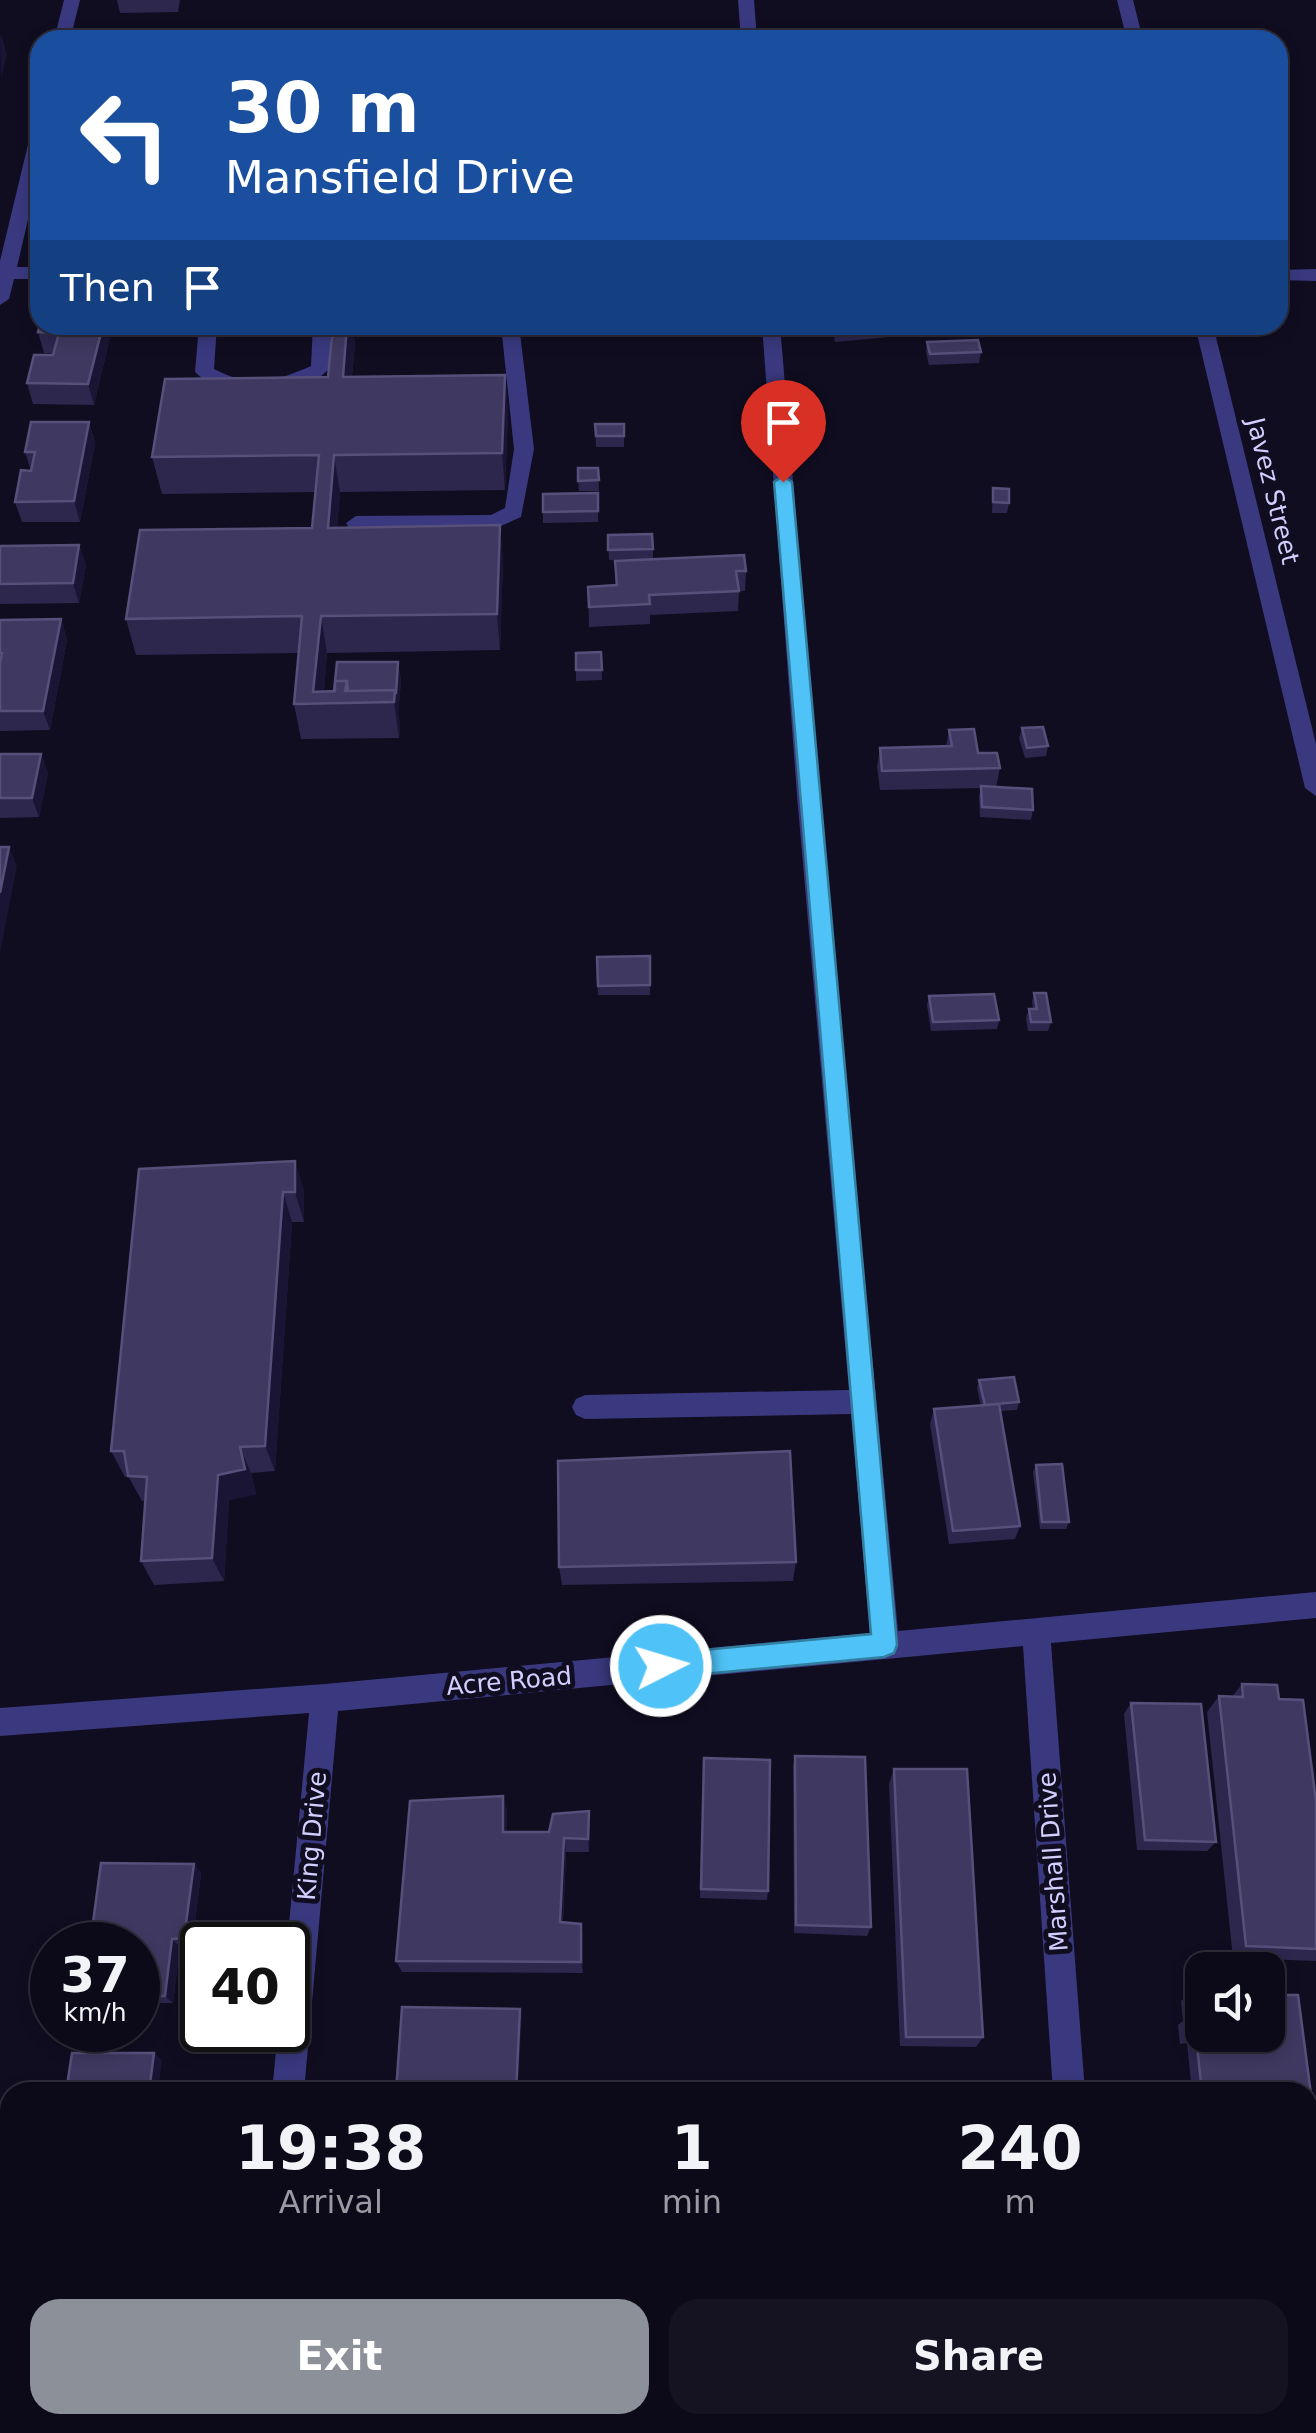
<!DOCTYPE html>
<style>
:root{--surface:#0c0a19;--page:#151322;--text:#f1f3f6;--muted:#9a9aa2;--line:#2c2b38;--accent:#8c9099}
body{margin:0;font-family:"DejaVu Sans",sans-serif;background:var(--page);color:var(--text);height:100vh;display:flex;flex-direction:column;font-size:38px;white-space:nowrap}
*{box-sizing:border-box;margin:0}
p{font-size:32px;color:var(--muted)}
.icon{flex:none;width:55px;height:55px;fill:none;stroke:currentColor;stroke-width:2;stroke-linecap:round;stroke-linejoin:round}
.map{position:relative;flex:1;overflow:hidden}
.side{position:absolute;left:0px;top:2082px;width:1318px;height:352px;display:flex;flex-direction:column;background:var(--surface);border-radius:30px 30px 0 0;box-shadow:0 5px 15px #0003,0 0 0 2px var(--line)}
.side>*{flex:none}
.banner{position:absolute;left:30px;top:30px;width:1258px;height:305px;border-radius:30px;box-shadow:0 5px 15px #0003,0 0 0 2px var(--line);background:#1a4fa0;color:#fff;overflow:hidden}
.buttons{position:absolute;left:1185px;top:1952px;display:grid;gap:20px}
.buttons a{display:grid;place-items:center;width:100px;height:100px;border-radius:20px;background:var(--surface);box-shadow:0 5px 15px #0003,0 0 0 2px var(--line);font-size:50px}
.speed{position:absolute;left:30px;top:1922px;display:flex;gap:20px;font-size:50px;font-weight:700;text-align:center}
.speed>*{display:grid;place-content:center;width:130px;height:130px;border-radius:50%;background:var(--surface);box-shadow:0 5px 15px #0003,0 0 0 2px var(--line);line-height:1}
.speed small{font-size:25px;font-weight:400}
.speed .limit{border:5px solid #111;border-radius:15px;background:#fff;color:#111}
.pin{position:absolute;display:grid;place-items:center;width:85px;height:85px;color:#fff;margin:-102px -42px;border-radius:50% 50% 50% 0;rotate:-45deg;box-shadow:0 0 10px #0007}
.pin .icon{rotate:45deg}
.me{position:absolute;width:110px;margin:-55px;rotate:85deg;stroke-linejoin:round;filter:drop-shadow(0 0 8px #0008)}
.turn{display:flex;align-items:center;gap:35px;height:210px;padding:0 30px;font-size:45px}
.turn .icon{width:130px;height:130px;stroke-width:2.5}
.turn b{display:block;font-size:70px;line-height:85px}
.then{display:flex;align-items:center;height:95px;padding:0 30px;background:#0003;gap:20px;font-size:38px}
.eta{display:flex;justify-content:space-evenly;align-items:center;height:170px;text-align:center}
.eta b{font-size:60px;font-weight:700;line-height:70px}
.button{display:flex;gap:20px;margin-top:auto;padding:20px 30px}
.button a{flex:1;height:115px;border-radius:30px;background:var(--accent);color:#fff;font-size:40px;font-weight:700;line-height:115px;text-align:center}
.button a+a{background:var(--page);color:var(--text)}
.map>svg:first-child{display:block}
</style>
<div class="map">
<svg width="1316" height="2433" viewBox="0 0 1316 2433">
<rect width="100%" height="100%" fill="#100d21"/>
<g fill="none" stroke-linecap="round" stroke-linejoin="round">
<!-- minor -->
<path fill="#3a397f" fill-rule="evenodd" d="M64,0H80L70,40H54Z
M738,0H754L757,40H741Z
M1117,0H1133L1143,40H1127Z
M40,127V168L17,267H40V279H14L9,299L0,305V261L31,132Z
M1316,269V281L1278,280V270Z
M199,325H217L214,369C250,388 275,382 311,366L313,325H331L329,369C298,401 227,405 195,372Z
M501,325H519L534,449L521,517L494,529L349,528L346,523L356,516L491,515L505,508L514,449Z
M762,325H780L819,795L898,1631L1316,1592V1618L1051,1643L1085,2092H1053L1023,1646L338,1711L304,2092H272L278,2030H288L287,1945L309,1713L0,1736V1708L325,1684L870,1633L851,1414L585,1419L576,1415L572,1407L576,1399L585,1395L849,1390L797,795Z
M1195,325H1213L1316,744V796L1305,788Z
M240,2425H274L273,2433H239Z
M1076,2425H1110L1111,2433H1077Z"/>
</g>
<!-- wall -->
<path fill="#2d274e" d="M117,0H180L178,12L120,13Z
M113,325L94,405L33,404L27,383L54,353H44L38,332Z
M333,325H352L355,345L352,376L505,375L508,412L505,490L340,492L337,527L500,525L503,562L500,650L327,653L324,691H334L398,662L401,681L398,713L400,726L399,738L301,739L294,704L299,653L136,655L126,619L312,528L316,492L162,494L152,457L328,377Z
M832,325H923L922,334L835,342Z
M951,325H979L978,337H953Z
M927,342L981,352L979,363L929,365L926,352Z
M89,422L95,443L80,522H22L15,502L31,471L25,452Z
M595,424H624V447H596Z
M598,468L599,491H579L578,481Z
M993,488L1009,503L1007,513H992Z
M598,493V522L543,523V512Z
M608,535L653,549V559L609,560Z
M79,545L86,565L79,603L0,604V546Z
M615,561L746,571L745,591H739L738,611L650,615V624L589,627L588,587L615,585Z
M61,619L67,640L50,730L0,731V620Z
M601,652L602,680L576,681V653Z
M1022,728L1048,746L1046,756L1025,758L1019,738Z
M949,730L978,753L1000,768L996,787L1033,810L1031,820L980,817L979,796L981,788L880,790L877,767L880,748L946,746Z
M0,754H41L48,773L39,817L0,818Z
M650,956V995H598L597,957Z
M1034,993L1051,1022L1048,1031H1028L1026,1018L1029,1009H1033L1032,1002Z
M929,996L999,1020L997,1029L931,1031L927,1005Z
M139,1169L304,1191V1222H292L275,1471L251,1473L256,1494L229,1500L224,1581L154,1585L141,1561L145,1501H142L128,1476L125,1477L111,1451Z
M979,1380L1019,1402L1017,1410L1000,1411L1020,1526L1015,1539L949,1544L930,1424L934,1409L981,1406L977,1388Z
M1036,1465L1069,1522L1066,1529H1040L1033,1472Z
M796,1562L793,1581L562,1585L559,1567Z
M1242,1684L1279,1699L1316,1801V1961L1233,1958L1207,1712L1219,1696L1232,1697Z
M1131,1703L1216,1842L1207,1851L1137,1850L1124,1714Z
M795,1756L871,1927L867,1936L794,1933L793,1766Z
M704,1758L768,1891L767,1900L700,1898Z
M894,1769L983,2037L976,2047L900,2046L889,1784Z
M503,1796L507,1811V1832H549L589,1811L590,1826L589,1852H566L563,1922L581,1924L583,1936V1973L402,1972L396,1961Z
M194,1864L201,1873L192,1947H180L173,2003H138V1945Z
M1190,1994L1311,2094L1308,2096V2092H1192L1187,2043L1180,2044L1178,2025L1183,2021L1181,2001Z
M1308,2128L1316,2129V2235L1308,2234Z"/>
<!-- shaded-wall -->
<path fill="#1a1534" d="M1,34L7,55L1,78L0,38Z
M103,325H113L94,405L88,384Z
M347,325H352L355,345L348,414L343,377Z
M505,375L508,412L505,490L502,453Z
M89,422L95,443L80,522L74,501Z
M334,455L340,492L334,564L328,528Z
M500,525L503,562L500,650L497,614Z
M79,545L86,565L79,603L73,583Z
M321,616L327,653L323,703L313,692Z
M61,619L67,640L50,730L43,711Z
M398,662L401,681L398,713L400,726L399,738L394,702Z
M41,754L48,773L39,817L32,798Z
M9,847L17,866L0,953V893Z
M295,1161L304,1191V1222L295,1192Z
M283,1192L292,1222L275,1471L265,1446Z
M240,1447L251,1473L256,1494L229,1500L224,1581L212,1558L218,1475Z
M503,1796L507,1811V1846L503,1832Z
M589,1811L590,1826L589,1852L588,1839Z
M564,1838L566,1852L562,1934L560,1922Z
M194,1864L201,1873L192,1947L184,1938Z
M581,1924L583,1936V1973L581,1962Z
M172,1939L180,1947L173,2003L165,1996Z
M520,2009L522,2016L518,2092H516Z
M154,2053L162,2060L158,2092H149Z"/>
<!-- building -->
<path fill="#3f3961" stroke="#56507a" stroke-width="2.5" d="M97,36H180L179,40H96Z
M40,325H103L88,384L27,383L34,355H53L59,333L38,332Z
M333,325H347L343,377L505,375L502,453L334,455L328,528L500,525L497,614L321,616L313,692L335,691V681H347L345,691L395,690L394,702L294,704L302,616L126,619L140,530L312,528L319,455L152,457L165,379L328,377Z
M954,325H979L980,326H954Z
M978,340L981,352L930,354L927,342Z
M31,422H89L74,501L15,502L21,470L31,471L35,452H25Z
M595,424H624V436H596Z
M578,468H598L599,480L578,481Z
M993,488L1009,489V503L993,502Z
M598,493V511L543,512V494Z
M652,534L653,549L608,550V535Z
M79,545L73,583L0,584V546Z
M744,555L746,571H736L739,591L649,595L650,604L589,607L588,587L617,585L615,561Z
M61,619L43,711H0V663L2,653H0V620Z
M601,652L602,670H576V653Z
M337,662H398L396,694L395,690L348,691L347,681H335L334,691Z
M1043,727L1048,746L1027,748L1022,728Z
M974,729L978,753H997L1000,768L882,771L880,748L952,746L949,730Z
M0,754H41L32,798H0Z
M981,786L1032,789L1033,810L982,807Z
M0,847H9L0,893Z
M650,956V985L598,986L597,957Z
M1034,993H1046L1051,1022H1031L1029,1009H1037Z
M994,994L999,1020L933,1022L929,996Z
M295,1161V1192H283L265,1446L240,1447L245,1469L218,1475L212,1558L141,1561L147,1477L128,1476L124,1451H111L139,1169Z
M1014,1377L1019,1402L985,1405L979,1380Z
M999,1404L1020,1526L953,1531L934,1409Z
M790,1451L796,1562L559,1567L558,1461Z
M1062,1464L1069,1522H1042L1036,1465Z
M1242,1684L1277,1685L1279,1699L1303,1700L1316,1801V1949L1246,1946L1219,1696L1243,1697Z
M1131,1703L1201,1704L1216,1842L1145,1840Z
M795,1756L865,1757L871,1927L796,1925Z
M704,1758L770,1760L768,1891L701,1889Z
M894,1769H967L983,2037H906Z
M503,1796V1832H549L553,1814L589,1811L588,1839L564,1838L560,1922L581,1924V1962L396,1961L410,1801Z
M101,1863L194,1864L184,1938L172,1939L165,1996H138V1945H90Z
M1190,1994H1202V2035H1268V1995H1298L1311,2094H1308V2092H1202L1196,2037H1189L1187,2018H1192Z
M402,2007L520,2009L516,2092H396Z
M72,2053H154L149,2092H66Z
M1308,2128L1316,2129V2230H1308Z
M2,2149H10V2159L0,2158Z
M0,2187H10V2219H0Z
M1308,2259H1316V2367H1308Z
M10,2328V2416H0V2400Z
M370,2425H537V2433H370Z
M668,2425L770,2426V2433H667Z"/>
<!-- route -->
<path fill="#4fc3f7" stroke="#337fa1" stroke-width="2.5" d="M783,476L792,482L897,1645L894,1653L884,1657L661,1678L652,1675L648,1666L652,1657L661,1654L871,1634L774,482Z"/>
<g text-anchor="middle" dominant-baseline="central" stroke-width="10" stroke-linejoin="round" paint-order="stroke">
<!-- street labels -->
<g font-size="25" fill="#d2cefe" stroke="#100d21">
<text transform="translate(1273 491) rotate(76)">Javez Street</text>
<text transform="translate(509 1681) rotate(-5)">Acre Road</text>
<text transform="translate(312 1836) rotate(-85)">King Drive</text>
<text transform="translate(1053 1862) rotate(-94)">Marshall Drive</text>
</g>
</g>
</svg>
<div class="buttons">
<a><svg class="icon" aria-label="sound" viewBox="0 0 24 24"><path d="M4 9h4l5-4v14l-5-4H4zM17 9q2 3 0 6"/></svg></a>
</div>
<div class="speed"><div>37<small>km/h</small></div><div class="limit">40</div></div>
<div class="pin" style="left:783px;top:482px;background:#d93025"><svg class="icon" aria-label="arrive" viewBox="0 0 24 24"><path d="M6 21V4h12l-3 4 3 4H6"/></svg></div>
<svg class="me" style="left:661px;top:1666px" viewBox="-20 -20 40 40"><circle r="17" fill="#4fc3f7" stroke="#fff" stroke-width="3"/><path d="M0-11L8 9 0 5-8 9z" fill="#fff"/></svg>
<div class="banner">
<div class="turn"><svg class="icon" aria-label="left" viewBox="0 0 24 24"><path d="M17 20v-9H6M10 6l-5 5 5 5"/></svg><div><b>30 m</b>Mansfield Drive</div></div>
<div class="then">Then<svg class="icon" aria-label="arrive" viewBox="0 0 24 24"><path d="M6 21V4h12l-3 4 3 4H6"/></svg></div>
</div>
<section class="side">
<div class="eta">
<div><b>19:38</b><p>Arrival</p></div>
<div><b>1</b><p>min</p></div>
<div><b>240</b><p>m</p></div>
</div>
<div class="button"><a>Exit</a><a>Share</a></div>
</section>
</div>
